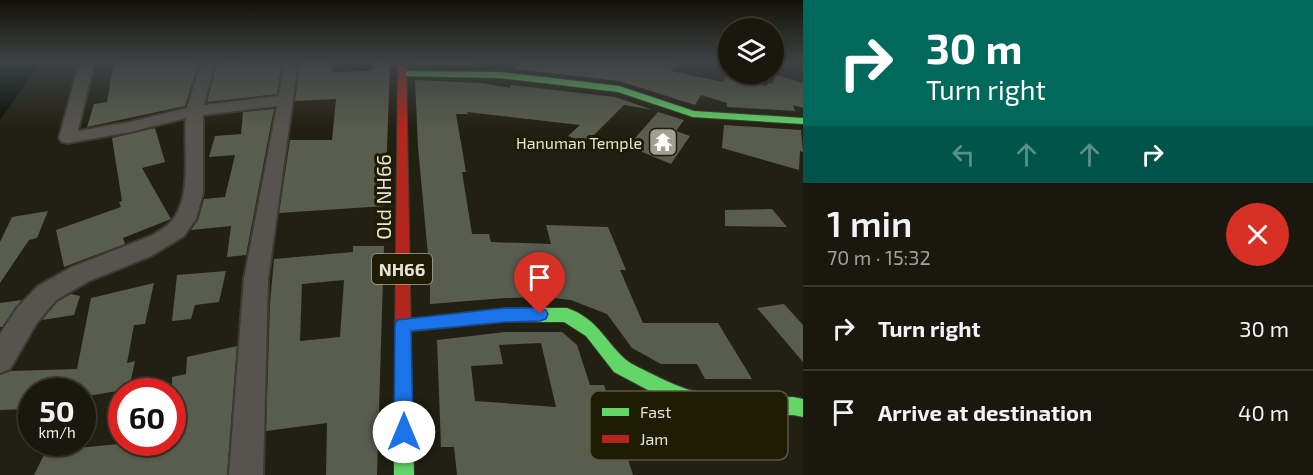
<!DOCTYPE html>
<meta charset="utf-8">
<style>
:root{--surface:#1a180e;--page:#27251c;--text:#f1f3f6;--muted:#9fa09e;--line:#38372e}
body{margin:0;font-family:"Exo 2",sans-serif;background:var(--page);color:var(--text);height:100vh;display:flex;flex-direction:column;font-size:22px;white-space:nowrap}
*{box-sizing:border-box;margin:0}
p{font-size:20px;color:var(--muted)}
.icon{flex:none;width:33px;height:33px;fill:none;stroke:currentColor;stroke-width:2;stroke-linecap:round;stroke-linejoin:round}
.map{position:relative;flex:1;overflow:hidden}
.details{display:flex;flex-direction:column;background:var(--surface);width:510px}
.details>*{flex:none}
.hud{background:#00695c;color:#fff;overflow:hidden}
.controls{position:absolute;left:718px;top:18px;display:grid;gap:12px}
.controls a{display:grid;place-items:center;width:66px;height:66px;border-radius:50%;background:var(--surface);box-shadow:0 2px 4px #0004,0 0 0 2px var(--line);font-size:30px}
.speed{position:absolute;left:18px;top:378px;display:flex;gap:12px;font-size:30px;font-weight:700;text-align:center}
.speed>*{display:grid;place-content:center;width:78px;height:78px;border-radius:50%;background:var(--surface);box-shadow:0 2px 4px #0004,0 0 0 2px var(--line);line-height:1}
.speed small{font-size:15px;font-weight:400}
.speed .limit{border:9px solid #d22;background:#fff;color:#111}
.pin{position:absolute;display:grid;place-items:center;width:51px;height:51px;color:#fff;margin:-62px -26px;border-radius:50% 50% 50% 0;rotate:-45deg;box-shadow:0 0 6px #0007}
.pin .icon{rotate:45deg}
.me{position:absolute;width:66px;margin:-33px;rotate:0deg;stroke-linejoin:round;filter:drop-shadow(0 0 4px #0008)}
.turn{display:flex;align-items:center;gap:21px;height:126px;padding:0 24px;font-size:27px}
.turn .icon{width:78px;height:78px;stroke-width:2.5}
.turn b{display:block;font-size:42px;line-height:51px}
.lanes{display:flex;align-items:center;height:57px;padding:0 24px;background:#0003;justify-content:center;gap:30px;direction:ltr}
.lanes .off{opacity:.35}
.round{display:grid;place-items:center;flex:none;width:63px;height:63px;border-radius:32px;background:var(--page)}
.overview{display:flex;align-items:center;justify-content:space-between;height:102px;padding:0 24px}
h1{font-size:36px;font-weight:600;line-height:45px}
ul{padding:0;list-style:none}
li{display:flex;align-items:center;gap:18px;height:84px;padding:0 24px;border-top:2px solid var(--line)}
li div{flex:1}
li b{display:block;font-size:22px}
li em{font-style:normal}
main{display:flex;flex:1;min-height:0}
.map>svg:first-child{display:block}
</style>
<main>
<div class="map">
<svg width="803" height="475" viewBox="0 0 803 475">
<rect width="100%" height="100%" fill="#222012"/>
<!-- water -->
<path fill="#041008" d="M0,62H41L0,120Z"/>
<!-- building -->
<path fill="#595d4e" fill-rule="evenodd" d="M114,62H199L185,106L87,127L94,104L107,102Z
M217,62H245V65L282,62L277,94L207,102Z
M300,62H334L331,72L372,71L373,62H390L385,206L279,213L290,140H332L336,99L295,101Z
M414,62H478L479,66L414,65Z
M517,62H680L670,71L723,82L727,75L767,86L768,83L772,84L776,75L803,83V108L793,105L795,111L727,107V103L701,95L695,105L619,81L516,69Z
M415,80L481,83L510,88L511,85L615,97L653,110L624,105L586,143L568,136L580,125L467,112L468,114H456L466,172H462L472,234H489L491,242L551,244L546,225L608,227L626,270H620L643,323H718L752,379H705L697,364H661L632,348L607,314L571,300L545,297L505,298L430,304V276L418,147Z
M274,109L246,255L227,257L231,226L191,230L198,220L204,199L225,197L235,155L209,157L215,136L241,134L243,112Z
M658,112L684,120L676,131L690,136L671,164L628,146Z
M724,125L801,130L803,152L800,151L799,170L722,148Z
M155,128L165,162L142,168L171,219L123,238L125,244L64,267L56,230L121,207L119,202L122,201L112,138Z
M772,209L787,227L725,226V210Z
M48,211L37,238L29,240L0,283V242L12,217Z
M353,246H384L377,475H326L327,423L266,431L270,303L274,259L353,252ZM344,280L340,337L300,341L302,284Z
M226,271L219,302L195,305L191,319L172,321L177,275Z
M154,283L145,324L134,325L127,363L135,361L129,389L82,397V392H32V409L0,410V375L11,371L77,369L91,298Z
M71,294L80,296L74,315L42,320L57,302Z
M22,300L2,327H0V303Z
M784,304L803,325V362L757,308Z
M505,332H562L577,345L590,385H604L633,475H457L454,447H441L437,340ZM541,343L556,407L475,401L471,366L503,364L499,345Z
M237,346L227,475H34L46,451L140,442H172V377L186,374L187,357Z"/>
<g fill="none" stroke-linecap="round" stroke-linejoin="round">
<!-- street casing -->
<g stroke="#3c3b2f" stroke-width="4">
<path id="street" d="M80,62H94L78,131L130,122L187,108L201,62H215L204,105L279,96L284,62H298L268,279L263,475H229L244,279L277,106L203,115V193L196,219L184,236L151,256L89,281L56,300L36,324L10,369L0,373V334L17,308L38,286L72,267L153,235C161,230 170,225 175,217C192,189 183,149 186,118L130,132L68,143L62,142L59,138Z"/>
</g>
<!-- fast casing -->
<g stroke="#3c3b2f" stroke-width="2">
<path id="fast" d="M399,71L500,72L544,77L619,86L694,111L803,118V124L693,117L618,92L544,83L500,78L402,76L399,75Z
M505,308H567C598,319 604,340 625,359C633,366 645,370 654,375C707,402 735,399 793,397L803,399V417L793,415L727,417L699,412L663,398L614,372L586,336L564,322H505L405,332L409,333L411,338L414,475H394L395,338L397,333L402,331L397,330L395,325L397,320Z"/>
</g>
<!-- jam casing -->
<g stroke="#3c3b2f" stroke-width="2">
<path id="jam" d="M398,62H406L411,338L409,343L403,345L397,343L395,338Z"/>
</g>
<!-- street -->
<use href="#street" fill="#57544f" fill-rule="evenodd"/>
<!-- fast -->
<use href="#fast" fill="#63d668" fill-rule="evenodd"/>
<!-- jam -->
<use href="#jam" fill="#b3261e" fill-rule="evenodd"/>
</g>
<!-- sky -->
<linearGradient id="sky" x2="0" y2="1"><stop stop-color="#13120a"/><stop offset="0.48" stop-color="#3e4244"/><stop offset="1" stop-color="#3e4244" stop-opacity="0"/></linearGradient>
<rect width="803" height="129" fill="url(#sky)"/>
<!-- route -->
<path fill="#1a73e8" stroke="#114b97" stroke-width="1.5" d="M505,308H540L546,310L548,314L546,319L540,321L505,322L411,331L413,432L410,439L404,442L397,439L394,432L395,325L397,320Z"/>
<!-- icons -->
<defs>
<g id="temple-square" transform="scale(1.5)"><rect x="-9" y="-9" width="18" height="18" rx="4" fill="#a19f91" stroke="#201c03"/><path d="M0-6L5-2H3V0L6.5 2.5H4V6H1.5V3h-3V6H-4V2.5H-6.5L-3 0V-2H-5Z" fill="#fff"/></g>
</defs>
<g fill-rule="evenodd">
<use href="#temple-square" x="663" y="142"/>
</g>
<g text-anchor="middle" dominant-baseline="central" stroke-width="6" stroke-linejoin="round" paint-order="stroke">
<!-- far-poi labels -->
<g font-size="16" fill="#e6e4d5" stroke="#201c03" text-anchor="end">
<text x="642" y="142">Hanuman Temple</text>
</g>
<!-- shield labels -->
<rect fill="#201c03" stroke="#aba896" stroke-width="1.5" x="372" y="254" width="60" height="30" rx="4.5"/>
<g font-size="18" font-weight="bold" fill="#e6e4d5">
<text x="402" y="269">NH66</text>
</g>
<!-- street labels -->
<g font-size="20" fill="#e6e4d5" stroke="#201c03">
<text transform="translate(383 197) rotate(-90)">Old NH66</text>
</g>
</g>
<!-- legend -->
<rect x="590" y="391" width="198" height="69" rx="9" fill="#201c03" stroke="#5b5842" stroke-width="1.5"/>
<rect x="602" y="408" width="27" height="8" fill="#63d668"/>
<rect x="602" y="435" width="27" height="8" fill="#b3261e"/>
<g font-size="16" fill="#e6e4d5">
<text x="640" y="418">Fast</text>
<text x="640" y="445">Jam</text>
</g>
</svg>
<div class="controls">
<a><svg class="icon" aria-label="layers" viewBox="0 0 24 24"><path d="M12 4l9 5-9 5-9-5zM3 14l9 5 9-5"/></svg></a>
</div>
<div class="speed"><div>50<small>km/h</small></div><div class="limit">60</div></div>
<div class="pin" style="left:540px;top:314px;background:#d93025"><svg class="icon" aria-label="arrive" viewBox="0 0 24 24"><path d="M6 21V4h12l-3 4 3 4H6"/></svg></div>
<svg class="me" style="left:404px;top:432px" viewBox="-20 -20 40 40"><circle r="19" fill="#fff"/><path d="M0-13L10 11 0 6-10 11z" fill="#1a73e8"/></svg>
</div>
<section class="details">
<div class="hud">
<div class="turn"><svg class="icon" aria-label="right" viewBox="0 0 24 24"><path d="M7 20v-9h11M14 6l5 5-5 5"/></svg><div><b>30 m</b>Turn right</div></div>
<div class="lanes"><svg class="icon off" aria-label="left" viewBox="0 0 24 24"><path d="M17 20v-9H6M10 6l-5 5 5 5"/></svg><svg class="icon off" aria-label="ahead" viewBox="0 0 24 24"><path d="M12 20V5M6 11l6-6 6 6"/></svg><svg class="icon off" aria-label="ahead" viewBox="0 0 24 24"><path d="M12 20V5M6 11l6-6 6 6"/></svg><svg class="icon" aria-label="right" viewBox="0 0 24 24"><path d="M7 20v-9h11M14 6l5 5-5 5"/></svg></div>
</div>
<div class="overview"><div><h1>1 min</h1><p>70 m · 15:32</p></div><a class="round" style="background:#d93025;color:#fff"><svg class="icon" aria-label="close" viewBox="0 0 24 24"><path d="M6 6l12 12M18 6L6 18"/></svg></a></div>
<ul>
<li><svg class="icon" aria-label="right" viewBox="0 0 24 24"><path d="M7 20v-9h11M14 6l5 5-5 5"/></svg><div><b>Turn right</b></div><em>30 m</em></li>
<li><svg class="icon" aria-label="arrive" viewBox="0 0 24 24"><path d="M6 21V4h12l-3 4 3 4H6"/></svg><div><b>Arrive at destination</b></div><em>40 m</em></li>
</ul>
</section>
</main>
